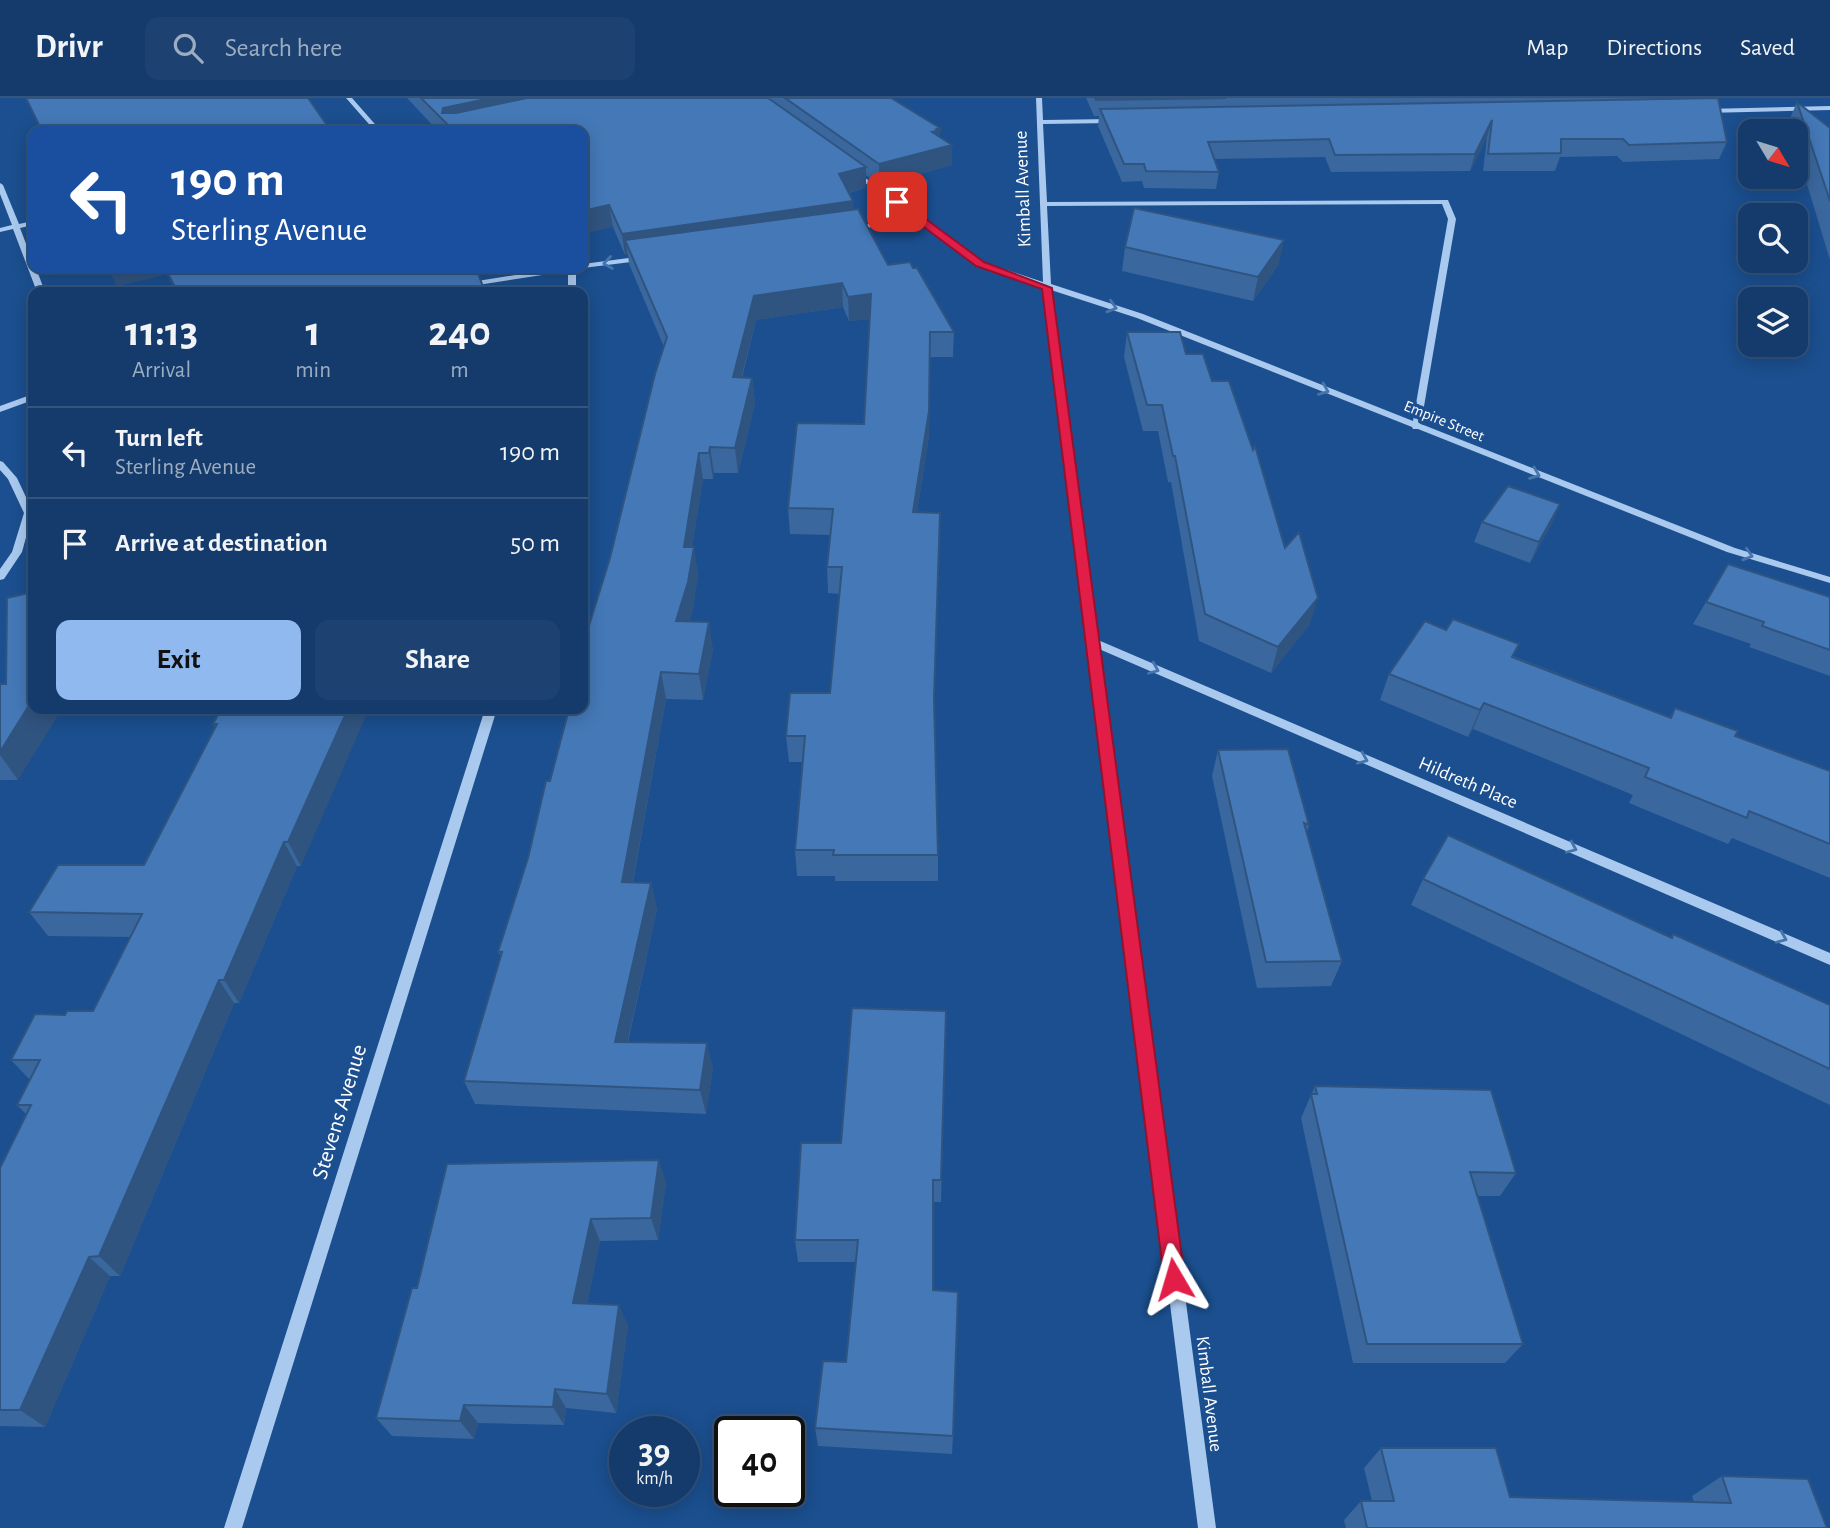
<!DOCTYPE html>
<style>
:root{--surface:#143b6b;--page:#1d4271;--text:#f1f3f6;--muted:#9dadc1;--line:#33557e;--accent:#90b9f0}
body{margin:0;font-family:"Alegreya Sans",sans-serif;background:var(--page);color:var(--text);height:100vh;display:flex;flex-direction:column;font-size:26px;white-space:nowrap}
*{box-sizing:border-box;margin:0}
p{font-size:23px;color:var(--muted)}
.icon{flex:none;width:38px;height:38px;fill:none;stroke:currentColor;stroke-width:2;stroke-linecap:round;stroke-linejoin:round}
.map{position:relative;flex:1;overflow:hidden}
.sheet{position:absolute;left:28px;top:189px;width:560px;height:427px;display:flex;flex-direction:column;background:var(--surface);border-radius:14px;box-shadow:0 4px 18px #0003,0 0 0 2px var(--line)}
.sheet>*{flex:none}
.guide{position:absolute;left:28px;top:28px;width:560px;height:147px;border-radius:14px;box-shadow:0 4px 18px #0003,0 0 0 2px var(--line);background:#1a4fa0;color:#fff;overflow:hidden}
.needle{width:46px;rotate:128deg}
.buttons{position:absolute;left:1738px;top:21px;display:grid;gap:14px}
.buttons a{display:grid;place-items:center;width:70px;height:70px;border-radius:14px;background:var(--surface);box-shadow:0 4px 18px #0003,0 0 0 2px var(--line);font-size:35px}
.speed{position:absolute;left:609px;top:1318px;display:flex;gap:14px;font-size:35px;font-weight:700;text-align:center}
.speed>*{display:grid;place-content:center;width:91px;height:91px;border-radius:50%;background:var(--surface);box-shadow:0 4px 18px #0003,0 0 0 2px var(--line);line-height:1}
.speed small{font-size:18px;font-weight:400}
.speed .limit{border:4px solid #111;border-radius:10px;background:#fff;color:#111}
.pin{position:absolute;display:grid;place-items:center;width:60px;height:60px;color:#fff;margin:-30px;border-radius:14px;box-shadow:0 4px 10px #0006}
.me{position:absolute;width:77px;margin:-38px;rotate:353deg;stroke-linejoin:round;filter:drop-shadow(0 0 5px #0008)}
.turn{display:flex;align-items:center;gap:24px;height:147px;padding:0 28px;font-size:32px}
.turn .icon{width:91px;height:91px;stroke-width:2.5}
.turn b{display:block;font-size:49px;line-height:60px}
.eta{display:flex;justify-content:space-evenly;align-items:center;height:119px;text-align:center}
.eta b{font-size:42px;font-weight:600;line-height:49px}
.button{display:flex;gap:14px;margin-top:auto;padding:14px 28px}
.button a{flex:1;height:80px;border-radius:14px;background:var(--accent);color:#111;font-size:28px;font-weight:600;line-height:80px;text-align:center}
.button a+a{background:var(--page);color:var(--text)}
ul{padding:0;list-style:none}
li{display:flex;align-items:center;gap:21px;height:91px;padding:0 28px;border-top:2px solid var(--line)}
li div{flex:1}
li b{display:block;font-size:26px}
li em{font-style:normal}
header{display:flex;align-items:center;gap:42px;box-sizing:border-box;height:98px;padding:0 35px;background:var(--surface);border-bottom:2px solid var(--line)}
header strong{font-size:33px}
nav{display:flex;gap:38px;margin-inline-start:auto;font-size:24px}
.search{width:490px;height:63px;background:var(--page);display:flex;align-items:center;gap:18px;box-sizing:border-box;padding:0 24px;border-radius:14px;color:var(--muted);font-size:26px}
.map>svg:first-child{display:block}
</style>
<header>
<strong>Drivr</strong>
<div class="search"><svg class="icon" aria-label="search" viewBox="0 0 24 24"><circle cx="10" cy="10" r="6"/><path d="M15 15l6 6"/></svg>Search here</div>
<nav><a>Map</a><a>Directions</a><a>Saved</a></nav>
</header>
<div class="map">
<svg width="1830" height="1430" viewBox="0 0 1830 1430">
<rect width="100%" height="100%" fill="#1b4f8f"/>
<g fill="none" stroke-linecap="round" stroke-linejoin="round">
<!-- minor -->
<path fill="#a9c9ee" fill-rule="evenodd" d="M346,0H352L381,33H375Z
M1036,0H1042L1043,22L1112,21L1115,23L1112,25L1043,26L1047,104L1448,102L1456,121L1421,326L1735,450L1830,479V485L1727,454L1418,331H1413L1412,329L1137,220L1051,192L1098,542L1830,855V867L1099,551L1216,1430H1198L1043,189L977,168L915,122L853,132L849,130L910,118L852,75L851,74L854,72L983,164L1043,184ZM1442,106L1448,121L1413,323L1143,216L1051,186L1047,108Z
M1830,8V12L1705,15L1702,13L1705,11Z
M0,85L3,87L19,126L33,123V127L20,130L33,164V170H36L45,194H37L13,131L0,134V130L12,127L0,96Z
M644,158L648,160L647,162L583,170H581H583V166Z
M559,170H576V194H568V173L465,189L461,187L465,185Z
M33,296V302L0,314V308Z
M0,363L3,364L17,380L33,414L22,454L4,481L0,482V471L12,454L24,415L8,381L0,372Z
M485,611H497L242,1430H224Z"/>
</g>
<!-- wall -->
<path fill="#3a679d" d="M407,0H891L940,30V39L952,47V67L879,87L866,77V90L849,95L853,111L888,167L913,170L954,234L953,259H930L929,338L917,414L934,608L938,757V783H835V778H797L795,752L802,664H789L786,638L830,595L840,496L828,495L827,469L830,437L790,436L788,410L864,326L870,221L849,223L843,209L756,222L742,280H752L755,305L738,375H714L713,381H703L692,449L698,475L693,511L689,524L713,551L703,602L666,601L633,784L651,785L657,811L628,944L713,969L706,1016L475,1006L464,983L501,859L498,854L528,760L550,683L610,460L664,249L629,166L628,157H625L613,129L583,33L437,32Z
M1086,0H1718L1727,44L1719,61L1623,64L1617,58L1560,59L1555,73H1483L1487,39L1470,73L1331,74L1325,59L1214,61L1219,74L1216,91L1144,90L1142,83L1122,84L1098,28L1099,18H1094Z
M1797,4L1830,30V162L1796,50V33H1790L1788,25Z
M1125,149L1279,166L1253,203L1122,173Z
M104,170H476L485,194H176L167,176L117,188L109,171L105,172Z
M1127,234L1186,256L1212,283L1285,450L1310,526L1271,575L1199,543L1171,384H1168L1158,333H1143L1124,259Z
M1560,406L1551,427L1530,465L1474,444L1482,424Z
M1830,499V578L1749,549L1751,546L1693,526L1706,504Z
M1446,532L1670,619L1675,610L1735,638L1830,673V780L1732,740L1728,746L1629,705L1633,697L1473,631L1468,639L1380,602L1389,576Z
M0,586L18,682H0Z
M221,611L301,768H297L239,905H234L120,1178H110L45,1329L0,1328V1070L26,1016L17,1007L30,982L11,962L65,917L93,913L130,839L48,838L29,814L144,767L215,629L213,626Z
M1218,652L1309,727L1307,734L1342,863L1331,888L1257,890L1212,678Z
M1423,781L1671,840L1673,836L1830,907V1007L1411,807Z
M946,913L941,1104H933V1192L953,1338L952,1356L818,1348L815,1330L846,1264L856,1164H798L795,1142L841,1045Z
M1315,988L1516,1075L1500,1098H1478L1523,1246L1505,1265H1353L1301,1020Z
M666,1084L658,1142L600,1143L587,1206L628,1227L616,1315L566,1310L564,1327L478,1325L474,1341L392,1338L376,1320L417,1190Z
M1381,1350L1510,1399L1694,1404L1692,1398L1722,1378L1827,1430H1346L1344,1422L1361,1403H1372L1364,1370Z"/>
<!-- shaded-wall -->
<path fill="#305480" d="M491,0H583L445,24L442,15L443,10Z
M1492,22L1487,39L1470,73L1475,56Z
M940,30V50L952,47V67L879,87V66Z
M866,69V90L839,97V76Z
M853,103L854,124L625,142L628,157H625L622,136Z
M609,107L613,129L583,136V113Z
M1284,142L1279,166L1253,203L1258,179Z
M108,170H164L167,176L117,188Z
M406,170H475L417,189L404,171Z
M842,185L843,209L756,222L735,304L733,279L754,198Z
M871,196L872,221L849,223L848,199Z
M752,280L755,305L738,375L735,350Z
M929,313V338L913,440V414Z
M710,349L714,375L713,381L709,355Z
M699,355L703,381L688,475L684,449Z
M1560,406L1551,427L1530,465L1539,444Z
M694,449L698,475L693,511L681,549L676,523Z
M1318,500L1310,526L1271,575L1278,549Z
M709,524L713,551L703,602L699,576Z
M661,574L666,601L628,809L622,784Z
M33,601V611H62L18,682L0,657V654Z
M1484,605L1473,631L1468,639L1480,612Z
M348,611H369L301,768L288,744Z
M284,744L297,768L239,905L224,882Z
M651,785L657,811L622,968L615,944Z
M219,882L234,905L120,1178L99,1158Z
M707,945L713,969L706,1016L700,992Z
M659,1062L666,1084L658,1142L651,1120Z
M591,1121L600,1143L583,1226L573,1205Z
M89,1159L110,1178L45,1329L20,1312Z
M619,1207L628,1227L616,1315L607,1296Z
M555,1291L566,1310L564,1327L553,1309Z
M464,1307L478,1325L474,1341L460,1323Z"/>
<!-- building -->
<path fill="#4478b7" stroke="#305480" stroke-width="2" d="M26,0H308L331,33H42Z
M421,0H491L443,10L442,15H456L527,0H768L866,69L839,76L853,103L622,136L609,107L583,113V33H430L450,29Z
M785,0H891L940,30L937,31L940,32L932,34L952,47L879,66Z
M1095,0H1226L1096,2Z
M1718,0L1727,44L1629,47L1623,41H1561V55L1488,56L1492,22L1475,56L1335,57L1329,41L1208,44L1219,74L1146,73L1144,66H1124L1100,11Z
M1797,4L1830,30V103Z
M1134,110L1284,142L1258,179L1125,149Z
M858,111L888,167L910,164L913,170H917L954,234H930L929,313L913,414L940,415L934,600L938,757H833L834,752H795L805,638H786L790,595H830L842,469H827L833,411L788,410L797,325L864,326L871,196L848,199L842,185L754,198L733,279L752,280L735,350L710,349L709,355H699L684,449H694L688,484L676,523L709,524L699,576L661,574L622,784L651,785L615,944L707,945L700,992L464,983L502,854H498L528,760L546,683H550L569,611H583V547L610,460L655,276L667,239L625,142Z
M165,170H406L404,171L406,174H425L456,170H476L485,194H180V192L177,193Z
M1127,234H1180L1186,256H1203L1212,283H1229L1253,352L1255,348L1285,450L1299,434L1318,500L1278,549L1205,516L1175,358H1173L1162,307H1147Z
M1508,388L1560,406L1539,444L1482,424Z
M1728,466L1830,499V552L1762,528L1764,524L1706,504Z
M33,494V601L0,654V586H6L7,500Z
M1453,521L1519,546L1512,559L1671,620L1675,610L1738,633L1735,638L1830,673V746L1749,713L1747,720L1645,679L1649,670L1484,605L1480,612L1389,576L1425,523L1446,532Z
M221,611H348L288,744H284L224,882H219L99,1158L89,1159L20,1312H0V1070L31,1007H17L40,962H11L35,916L65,917L67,913H93L142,816L29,814L58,767H144L217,626H213Z
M1288,651L1309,727L1304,725L1342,863L1266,864L1218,652Z
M1448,737L1672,840L1673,836L1830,907V971L1423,781Z
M852,910L946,913L941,1082H933V1192L958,1194L953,1338L815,1330L823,1263L846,1264L858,1142H795L801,1045H841Z
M1315,988L1491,992L1516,1075L1470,1074L1523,1246H1367L1311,996H1317Z
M659,1062L651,1120L591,1121L573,1205L619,1207L607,1296L555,1291L553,1309L464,1307L460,1323L376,1320L412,1190H417L447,1066Z
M1381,1350H1496L1510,1399L1731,1405L1722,1378L1808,1381L1827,1430H1367L1361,1403H1394Z"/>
<!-- one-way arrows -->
<defs><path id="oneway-chevron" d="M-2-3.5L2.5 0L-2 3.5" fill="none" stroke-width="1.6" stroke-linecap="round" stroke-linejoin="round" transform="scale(1.75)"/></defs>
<g stroke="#4674ac">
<use href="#oneway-chevron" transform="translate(608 165) rotate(172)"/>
<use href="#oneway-chevron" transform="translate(1112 209) rotate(17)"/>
<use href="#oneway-chevron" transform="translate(1324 292) rotate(22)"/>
<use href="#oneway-chevron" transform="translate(1535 376) rotate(21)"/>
<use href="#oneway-chevron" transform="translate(1748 457) rotate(17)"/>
<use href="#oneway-chevron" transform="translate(1154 571) rotate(23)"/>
<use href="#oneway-chevron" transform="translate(1363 661) rotate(23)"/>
<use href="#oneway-chevron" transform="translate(1572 750) rotate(23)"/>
<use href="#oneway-chevron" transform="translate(1782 840) rotate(23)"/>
</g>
<!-- route -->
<path fill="#e11d48" stroke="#92132f" stroke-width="2" d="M893,102H900L984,164L1052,190L1185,1181L1182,1188L1174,1191L1167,1188L1164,1181L1042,191L976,168L893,106Z"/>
<g text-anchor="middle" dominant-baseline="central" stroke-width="7" stroke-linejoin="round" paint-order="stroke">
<!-- far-street labels -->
<g font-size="16" fill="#fff" stroke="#1b4f8f">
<text transform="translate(1444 323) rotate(22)">Empire Street</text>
</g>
<!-- street labels -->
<g font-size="19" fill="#fff" stroke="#1b4f8f">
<text transform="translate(1023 91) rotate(-92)">Kimball Avenue</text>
<text transform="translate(1468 685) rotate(23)">Hildreth Place</text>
<text transform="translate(1209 1296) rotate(83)">Kimball Avenue</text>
</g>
<!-- near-street labels -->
<g font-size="23" fill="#fff" stroke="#1b4f8f">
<text transform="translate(340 1014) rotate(-73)">Stevens Avenue</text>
</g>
</g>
</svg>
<div class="buttons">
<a><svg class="needle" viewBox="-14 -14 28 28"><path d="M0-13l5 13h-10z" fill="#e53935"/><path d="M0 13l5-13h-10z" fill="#9dadc1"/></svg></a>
<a><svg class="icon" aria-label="search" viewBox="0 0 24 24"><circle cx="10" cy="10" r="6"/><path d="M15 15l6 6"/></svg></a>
<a><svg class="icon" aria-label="layers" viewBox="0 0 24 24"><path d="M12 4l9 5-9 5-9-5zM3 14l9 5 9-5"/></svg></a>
</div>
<div class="speed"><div>39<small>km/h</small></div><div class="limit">40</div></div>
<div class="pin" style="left:897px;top:104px;background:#d93025"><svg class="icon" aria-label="arrive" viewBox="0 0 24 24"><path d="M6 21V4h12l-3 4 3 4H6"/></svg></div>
<svg class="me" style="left:1174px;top:1181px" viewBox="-20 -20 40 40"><path d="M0-17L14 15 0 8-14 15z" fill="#e11d48" stroke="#fff" stroke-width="4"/></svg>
<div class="guide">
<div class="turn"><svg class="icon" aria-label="left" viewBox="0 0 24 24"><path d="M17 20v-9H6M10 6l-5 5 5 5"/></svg><div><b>190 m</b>Sterling Avenue</div></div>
</div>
<section class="sheet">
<div class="eta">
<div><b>11:13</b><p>Arrival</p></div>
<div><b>1</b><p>min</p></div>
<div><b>240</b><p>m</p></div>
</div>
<ul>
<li><svg class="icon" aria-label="left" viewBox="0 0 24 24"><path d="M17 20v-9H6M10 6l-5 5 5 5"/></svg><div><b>Turn left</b><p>Sterling Avenue</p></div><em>190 m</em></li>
<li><svg class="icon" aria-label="arrive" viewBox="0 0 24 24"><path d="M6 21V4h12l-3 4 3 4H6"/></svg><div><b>Arrive at destination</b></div><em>50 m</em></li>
</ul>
<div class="button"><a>Exit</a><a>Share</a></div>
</section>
</div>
